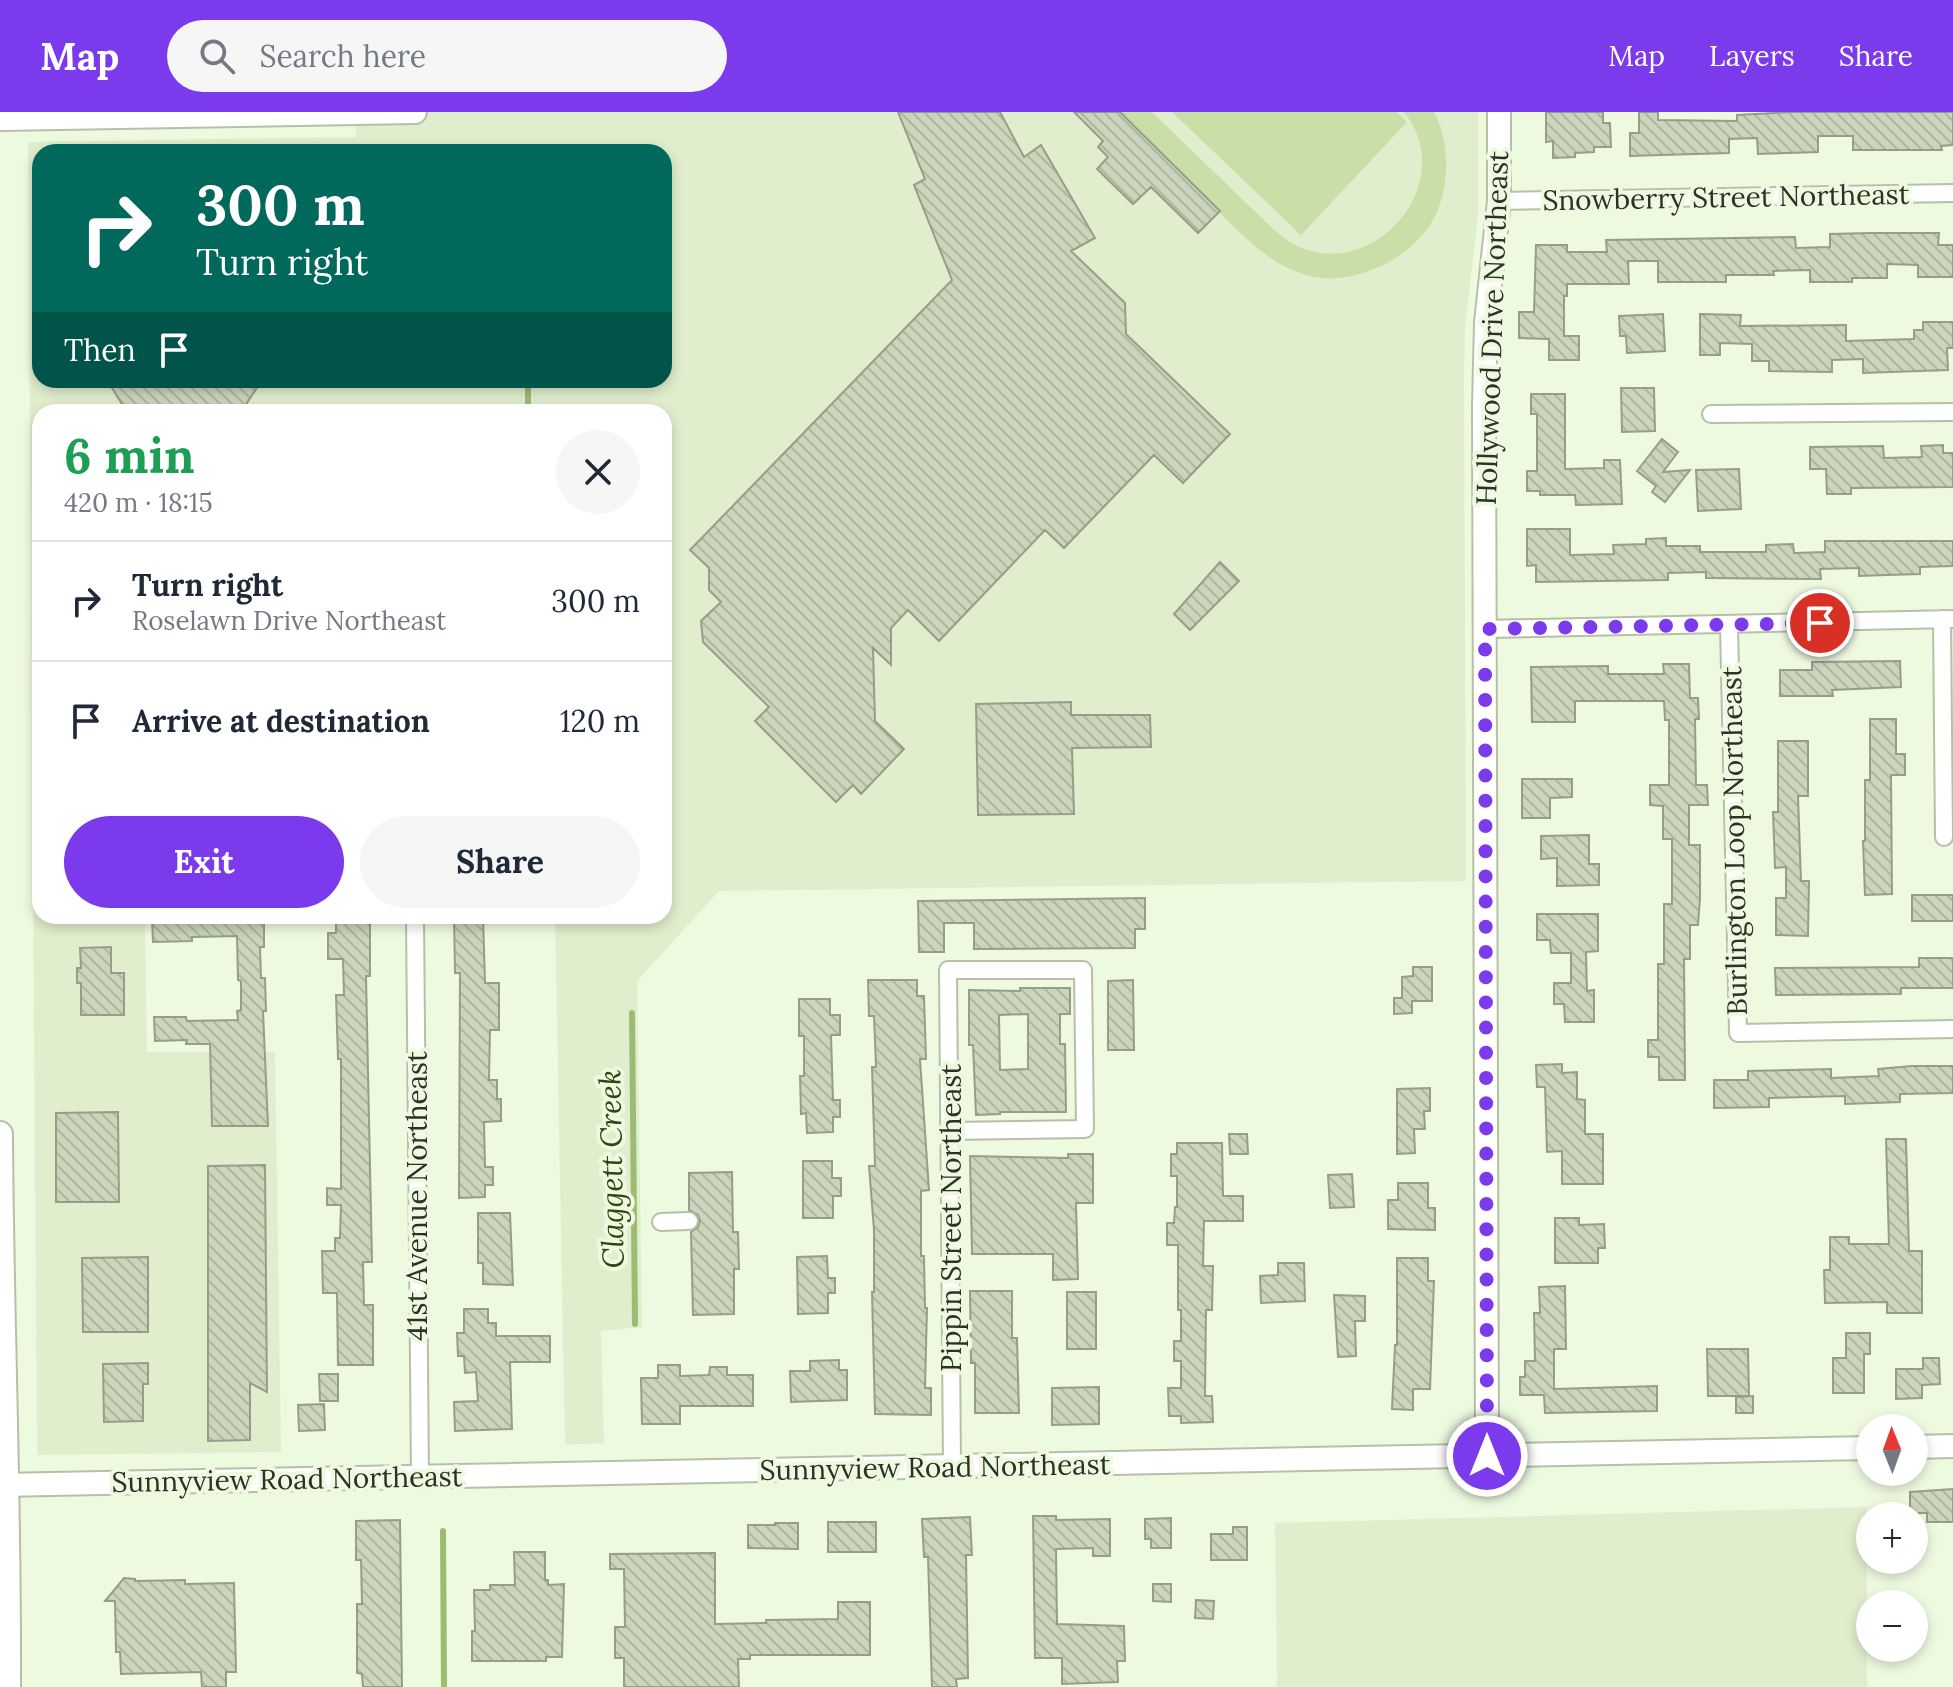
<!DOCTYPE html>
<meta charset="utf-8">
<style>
:root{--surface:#fff;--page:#f6f6f7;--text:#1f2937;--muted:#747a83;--line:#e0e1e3;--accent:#7c3aed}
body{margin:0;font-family:Lora,serif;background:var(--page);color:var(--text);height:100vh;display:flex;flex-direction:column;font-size:30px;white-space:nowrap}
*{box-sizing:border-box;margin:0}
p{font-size:26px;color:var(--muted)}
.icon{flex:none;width:44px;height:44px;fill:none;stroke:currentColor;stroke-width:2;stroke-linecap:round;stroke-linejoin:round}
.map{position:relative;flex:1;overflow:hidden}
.details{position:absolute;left:32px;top:292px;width:640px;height:520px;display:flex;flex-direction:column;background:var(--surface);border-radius:24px;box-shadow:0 4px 12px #0003}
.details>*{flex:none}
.hud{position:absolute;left:32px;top:32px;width:640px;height:244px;border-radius:24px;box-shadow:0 4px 12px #0003;background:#00695c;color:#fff;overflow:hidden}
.needle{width:52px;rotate:359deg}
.buttons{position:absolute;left:1856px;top:1302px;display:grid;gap:16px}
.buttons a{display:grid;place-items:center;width:72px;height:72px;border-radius:50%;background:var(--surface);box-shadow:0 4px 12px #0003;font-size:40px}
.pin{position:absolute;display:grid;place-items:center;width:68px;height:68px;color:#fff;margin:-34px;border:4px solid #fff;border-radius:50%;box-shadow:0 2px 8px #0007}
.me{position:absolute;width:88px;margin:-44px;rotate:0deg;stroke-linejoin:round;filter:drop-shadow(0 0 6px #0008)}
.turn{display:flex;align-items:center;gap:28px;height:168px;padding:0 32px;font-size:36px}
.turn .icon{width:104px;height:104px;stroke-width:2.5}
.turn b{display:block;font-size:56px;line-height:68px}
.then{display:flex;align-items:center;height:76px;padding:0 32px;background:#0003;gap:16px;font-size:30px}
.round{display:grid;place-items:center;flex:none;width:84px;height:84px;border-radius:42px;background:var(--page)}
.headline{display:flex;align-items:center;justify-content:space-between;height:136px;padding:0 32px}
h1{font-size:48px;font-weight:700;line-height:60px;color:#1e9e55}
.cta{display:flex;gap:16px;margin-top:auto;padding:16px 32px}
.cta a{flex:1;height:92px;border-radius:48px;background:var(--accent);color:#fff;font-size:32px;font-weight:700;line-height:92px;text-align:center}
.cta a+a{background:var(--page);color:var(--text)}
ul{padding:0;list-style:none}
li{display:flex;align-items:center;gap:24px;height:120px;padding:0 32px;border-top:2px solid var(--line)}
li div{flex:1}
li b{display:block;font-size:30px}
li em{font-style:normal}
header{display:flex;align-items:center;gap:48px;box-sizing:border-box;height:112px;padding:0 40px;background:var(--accent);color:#fff}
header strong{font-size:38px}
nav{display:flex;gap:44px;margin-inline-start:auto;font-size:28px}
.search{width:560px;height:72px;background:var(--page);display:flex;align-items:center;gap:20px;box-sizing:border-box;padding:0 28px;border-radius:44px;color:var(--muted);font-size:30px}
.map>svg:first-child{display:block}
</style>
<header>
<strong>Map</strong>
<div class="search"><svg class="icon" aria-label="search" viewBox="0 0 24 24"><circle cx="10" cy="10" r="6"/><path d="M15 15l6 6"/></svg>Search here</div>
<nav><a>Map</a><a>Layers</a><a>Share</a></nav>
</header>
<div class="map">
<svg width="1953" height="1575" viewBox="0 0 1953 1575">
<defs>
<pattern id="building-back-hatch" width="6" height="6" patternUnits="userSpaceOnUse" patternTransform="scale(2)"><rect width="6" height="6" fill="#cad5bb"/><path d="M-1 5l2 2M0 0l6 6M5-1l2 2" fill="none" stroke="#aeb7a1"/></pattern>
</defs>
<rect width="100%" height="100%" fill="#eefae0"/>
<!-- built -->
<path fill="#e0eecd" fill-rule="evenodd" d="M356,0H1478V104L1465,216L1464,265L1466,769L719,779L637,869L642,1215L601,1219L604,1331L565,1333L555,804H664V300H40V804H145L147,940H275L281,1340L37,1343L28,30L356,25ZM40,40H664V268H40Z
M1867,1395V1575H1277L1275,1411Z"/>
<!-- pitch -->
<path fill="#c8dfa8" d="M1117,0H1152L1273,117C1280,122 1286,128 1293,132C1373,174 1461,70 1404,0H1434C1451,30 1450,82 1431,111C1418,131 1403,143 1381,154C1359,164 1335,170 1310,164C1265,153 1232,112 1200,81C1172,54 1145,27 1117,0Z
M1172,0H1397L1407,10L1301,123Z"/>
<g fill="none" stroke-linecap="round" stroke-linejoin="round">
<!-- stream -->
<path stroke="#9ebb72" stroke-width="6" d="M528,268V300
M632,901L635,1212
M443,1419L444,1575"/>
</g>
<!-- building -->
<path fill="url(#building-back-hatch)" stroke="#949f87" stroke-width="2" fill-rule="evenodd" d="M898,0H1000L1024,45L1041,33L1095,126L1071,139L1125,191L1126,222L1230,322L1183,371L1154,343L1064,436L1045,418L939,529L908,498L891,516V553L873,536L875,609L904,637L861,682L853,673L836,690L755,609L769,595L703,530L701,509L721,490L709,478V456L690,438L952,168L914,73L925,67Z
M1074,0H1120L1220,99L1198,121L1151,75L1133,92L1097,57L1108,45L1098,35L1103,29Z
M1546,0H1603V11H1610L1611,35H1594V40L1575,41V45L1553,46V29L1546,30Z
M1639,0H1658V8L1737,9V3L1792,0H1953V33L1941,34L1942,38H1853V24H1818V40L1758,42L1757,26L1729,27V41L1630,44V21H1639Z
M1870,121H1939L1938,133H1953V165H1918V153L1887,152V166H1852V170H1810V158L1773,159L1774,163H1726V170H1658V149H1628L1629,172H1567V184H1564V224H1579V248H1549V227L1519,226V200H1534L1536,133H1567V140H1607L1606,128L1795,125L1796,136L1830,135V122Z
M1663,202L1665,239L1627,241L1626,224H1620L1619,204Z
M1700,202L1741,203L1740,214L1846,213V229L1914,227V218H1923V210H1953V236H1947L1948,258L1863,261V247L1832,248V260L1769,259V249H1752V232L1720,231V243H1700Z
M107,268H262L241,300H127Z
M1621,276H1654L1655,319L1622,320Z
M1531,282H1565V357L1604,356V348H1620L1622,392L1576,393L1575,383H1540V379H1527V359H1537V302H1531Z
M1662,327L1678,340L1663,360L1690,358L1665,390L1652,380L1656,374L1637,359Z
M1943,333V341H1953V375L1851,376V382H1827L1826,357H1810V335L1883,334L1884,346L1922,345L1921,334Z
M1739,357L1741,397L1698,399L1696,358Z
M1527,417H1570V443L1614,442L1613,433L1646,432V427L1666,426V434H1700V440H1766V433L1793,432L1794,441L1825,440V429H1953V454L1920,455V462L1887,463L1859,464V456L1820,457L1821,467L1706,466V460L1668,461V468L1536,470V453L1527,454Z
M1220,450L1239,469L1190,518L1174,502Z
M1900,549L1901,575L1832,578L1833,584H1780V558H1812V550Z
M1663,552H1689L1690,586H1698L1699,607H1695L1696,673H1707L1708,693H1689V733H1700V786L1698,813H1690V847H1684L1685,968H1659V945H1648V928H1658V852H1664V792H1672V727H1663V694L1650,693V673H1669V608H1665L1664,589H1575V610H1532L1531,555L1608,554V562H1664Z
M1071,590V603H1150L1151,635L1072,636L1074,702L978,703L976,592Z
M1870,607H1896V642H1905V663H1891L1892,782L1865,783L1863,729H1865V668H1870Z
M1778,629H1808V684H1798L1801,769H1809L1808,824L1776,823V786H1786V755L1775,756L1773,700H1778Z
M1522,667H1572V685L1550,686V706H1522Z
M1589,723V752H1599V773L1557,774V746L1541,747V724Z
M1912,783H1953V809H1912Z
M1145,786V817H1135V836L974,837V811H944V840H919L918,789Z
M1537,802H1598V839L1586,840L1587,879L1594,878V910H1565L1564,892H1554V871H1571V841H1551L1550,828H1537Z
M221,804L222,807L264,806V835H260L261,866H265L266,899H263L268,1014H212L210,932H186L187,928L155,929L154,905H186L187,909L238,908L237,899L241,898V869L238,868L237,824L192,825V829L153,830L152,806Z
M336,804H370V864H366L372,1150H363L364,1193H373V1253H338L337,1181H323L322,1139H335V1126H340L341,1093H327V1076L341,1077V947H338L336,883H344L343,847H328V821H336Z
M454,804H483L485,871H499V918H490L489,968H497V987H501V1009L484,1010L485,1055H493V1073H485V1085L459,1086L460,861H455Z
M111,835V861H124V903H81V871H77V856H81L80,836Z
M1919,846H1953V876H1901V882L1776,883L1775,856L1919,855Z
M1413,855H1432V889H1412V901L1394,902V886H1402V865L1413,864Z
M868,868H917V884H924L926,947H920L929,1078L921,1079V1144H924L925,1196H927L925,1276H931V1303L875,1302L872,1180H874V1118L869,1054H875L872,955H876L874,904H869Z
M1133,868L1134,938H1108V869Z
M1020,876H1070V902H1060V932H1065L1066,1000H1000V1002L976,1003L973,933H969V878L1020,879ZM1028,902V957L1000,958L999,903Z
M799,887H830V903H840V923H831L833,988H840V1005H833V1020L807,1021L806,1001L801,1002L800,964H804V924H799Z
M1562,952V961L1577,960V987L1585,988V1022H1603V1072H1562V1039L1547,1040L1545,975H1537L1536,953Z
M1912,954H1953V981L1900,982V990L1845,992V984L1769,986V995L1714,996V968H1748V959L1831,957V966L1879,964L1878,957Z
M1430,976V999H1424L1425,1017H1414L1415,1041L1397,1042V977Z
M118,1000L119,1090H56V1001Z
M1229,1022H1247L1248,1042H1230Z
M1886,1027H1906L1909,1139H1922V1201H1887V1190L1825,1191L1824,1158H1830V1125H1849V1132H1889Z
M1177,1031H1222L1223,1084H1243V1109H1204L1203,1154H1213L1212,1198H1206L1205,1284H1212L1213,1310L1181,1311V1304H1169L1168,1276H1181V1249H1174V1229H1181V1198H1178V1133H1167V1111H1174L1175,1095H1177V1064H1171V1042H1177Z
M1068,1042H1093V1091H1076L1078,1167L1053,1168V1142H972L970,1044L1068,1046Z
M803,1049H832V1066H841V1084H833V1106H803Z
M265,1053L267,1280L250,1271V1328L208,1329V1054Z
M732,1060L733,1120H738L739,1157H734V1202L693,1203L691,1120L698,1115L700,1109L698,1103L689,1098V1061Z
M1352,1062L1354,1095L1330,1096L1328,1063Z
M1398,1071H1428V1096H1435V1118L1388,1117V1088H1398Z
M478,1101H510L513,1173L483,1172V1151H478Z
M1555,1106H1579V1113L1604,1112L1605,1136H1598V1151H1555Z
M827,1144L828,1166H835V1181H828V1201L798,1202L797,1145Z
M148,1145V1220H83L82,1146Z
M1397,1146H1428V1169H1434L1430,1277H1413V1298L1392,1297L1395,1233H1397Z
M1278,1151H1304L1305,1189L1261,1191L1260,1164L1278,1163Z
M1565,1174L1566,1237H1554V1277L1657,1274V1299L1545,1301L1544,1283H1520V1265H1525V1249H1535L1534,1201H1540L1539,1175Z
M970,1179H1012V1226H1017L1019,1301H975V1251H971Z
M1067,1180H1096V1237H1067Z
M1334,1183L1365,1184V1209H1355L1356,1244L1338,1245Z
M464,1197H488V1211H496V1224H550V1250H510L512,1317L455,1319L454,1290L478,1289L476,1260L465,1261L464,1244H458L457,1221H464Z
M1846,1221H1870V1242H1864V1281H1833V1246H1846Z
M1707,1237H1748L1749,1284H1708Z
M1923,1246H1939L1940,1272L1922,1273V1286L1896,1287V1257H1923Z
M839,1248V1258H847V1288L791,1290L790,1259H810V1249Z
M148,1251V1272H143V1309L104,1310L103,1252Z
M658,1253H680V1264L709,1263L710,1255H727V1263H753V1294H680V1312H642L641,1266H658Z
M319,1262H338V1289H320Z
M1099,1275V1312L1052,1313V1276Z
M1753,1284V1301H1736V1285Z
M324,1292L325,1318L299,1319L298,1293Z
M1953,1377V1410H1927V1401H1910V1380Z
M1033,1404H1056V1408L1110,1407V1444H1093V1436L1056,1437L1057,1512L1124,1514L1125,1549H1117L1118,1570L1062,1572V1546H1035Z
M970,1405L972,1443H966L968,1566L956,1567L957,1575H932L928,1445H924L922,1407Z
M1171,1406V1436H1151V1427H1145V1407Z
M400,1408L402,1575H363L362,1562L357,1561V1492H362L361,1448H356V1409Z
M828,1410H876V1440H828Z
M775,1411H798V1437L748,1436V1413H775Z
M1233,1415H1247V1448H1211V1422H1233Z
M514,1440H545V1468H548V1473L564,1472L562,1545H546V1549H472V1519H475L474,1478H490V1473H515Z
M715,1441V1512L766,1511V1508L838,1507V1490H870V1543H750V1547H738L739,1575H624V1546H615V1515H625L624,1457H610V1442Z
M124,1466L135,1467V1469L185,1468V1472L234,1471L236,1560H226V1575H202L201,1560L121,1562L120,1540H116L115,1489H105Z
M1153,1472H1171V1490L1153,1489Z
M1196,1488L1214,1489L1213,1507L1195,1506Z"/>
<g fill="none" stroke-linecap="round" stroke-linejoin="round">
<!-- street casing -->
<g stroke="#b5c0a7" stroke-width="20">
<path id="street" d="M1499,89L1953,81
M1711,302L1953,300
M1942,507L1944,725
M1729,514L1738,921L1953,917
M1485,517L1953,507
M415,804L420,1364
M951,1019L1085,1017L1083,858H948L952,1354
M661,1110L689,1109"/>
</g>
<!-- secondary casing -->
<g stroke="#b5c0a7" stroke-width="26">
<path id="secondary" d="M0,7L415,0
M1914,1335L1953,1334
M1487,1344L1484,293L1486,211L1499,89V0
M0,1373L1870,1336"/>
</g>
<!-- primary casing -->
<g stroke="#b5c0a7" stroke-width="28">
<path id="primary" d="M0,1022C1,1207 9,1391 8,1575"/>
</g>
<!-- street -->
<use href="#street" stroke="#fff" stroke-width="16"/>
<!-- secondary -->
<use href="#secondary" stroke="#fff" stroke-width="22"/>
<!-- primary -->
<use href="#primary" stroke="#fff" stroke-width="24"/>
</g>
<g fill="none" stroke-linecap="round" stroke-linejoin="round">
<!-- route -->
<path stroke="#7c3aed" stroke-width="14" stroke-dasharray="0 25.2" d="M1487,1344L1485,517L1820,511"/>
</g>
<g text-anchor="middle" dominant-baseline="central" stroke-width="8" stroke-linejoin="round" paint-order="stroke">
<!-- street labels -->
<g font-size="28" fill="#2d3127" stroke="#eefae0">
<text transform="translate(1726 85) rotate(-1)">Snowberry Street Northeast</text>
<text transform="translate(1492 216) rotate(-88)">Hollywood Drive Northeast</text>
<text transform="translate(1734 729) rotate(-91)">Burlington Loop Northeast</text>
<text transform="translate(417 1084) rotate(-90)">41st Avenue Northeast</text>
<text transform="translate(951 1106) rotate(-90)">Pippin Street Northeast</text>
<text transform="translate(935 1355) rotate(-1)">Sunnyview Road Northeast</text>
<text transform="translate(287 1367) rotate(-1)">Sunnyview Road Northeast</text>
</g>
<!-- water labels -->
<g font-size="30" font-style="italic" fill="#334510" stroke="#eefae0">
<text transform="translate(611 1057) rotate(-91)">Claggett Creek</text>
</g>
</g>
</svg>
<div class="buttons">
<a><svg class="needle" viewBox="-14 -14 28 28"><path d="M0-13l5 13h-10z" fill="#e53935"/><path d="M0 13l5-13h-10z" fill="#747a83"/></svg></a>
<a>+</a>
<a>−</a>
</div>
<div class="pin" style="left:1820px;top:511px;background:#d93025"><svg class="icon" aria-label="arrive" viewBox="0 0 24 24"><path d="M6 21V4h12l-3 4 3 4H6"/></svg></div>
<svg class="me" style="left:1487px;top:1344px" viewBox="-20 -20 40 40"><circle r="17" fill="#7c3aed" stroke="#fff" stroke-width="3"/><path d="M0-11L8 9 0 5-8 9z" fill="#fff"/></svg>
<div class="hud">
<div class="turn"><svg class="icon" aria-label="right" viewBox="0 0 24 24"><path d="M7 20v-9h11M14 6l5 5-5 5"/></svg><div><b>300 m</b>Turn right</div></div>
<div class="then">Then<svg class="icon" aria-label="arrive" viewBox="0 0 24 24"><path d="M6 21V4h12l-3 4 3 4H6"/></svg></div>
</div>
<section class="details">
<div class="headline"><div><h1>6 min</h1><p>420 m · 18:15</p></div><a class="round"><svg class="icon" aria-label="close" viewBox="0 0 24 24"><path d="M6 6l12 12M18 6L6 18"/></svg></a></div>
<ul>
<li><svg class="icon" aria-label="right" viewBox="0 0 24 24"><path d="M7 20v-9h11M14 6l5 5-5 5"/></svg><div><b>Turn right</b><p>Roselawn Drive Northeast</p></div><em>300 m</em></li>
<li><svg class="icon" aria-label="arrive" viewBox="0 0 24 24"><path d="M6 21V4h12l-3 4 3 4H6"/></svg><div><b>Arrive at destination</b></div><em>120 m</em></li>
</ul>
<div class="cta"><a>Exit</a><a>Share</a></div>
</section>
</div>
